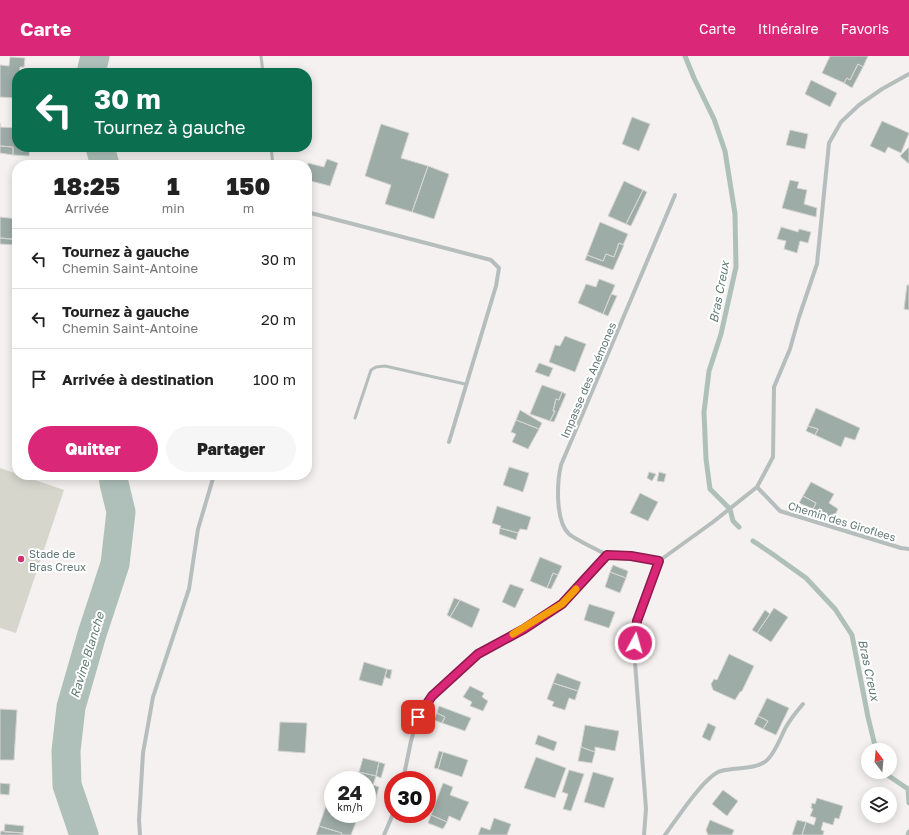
<!DOCTYPE html>
<html lang="fr">
<meta charset="utf-8">
<style>
:root{--surface:#fff;--page:#f6f6f6;--text:#222;--muted:#767676;--line:#e0e0e0;--accent:#db2777}
body{margin:0;font-family:"Golos Text",sans-serif;background:var(--page);color:var(--text);height:100vh;display:flex;flex-direction:column;font-size:15px;white-space:nowrap}
*{box-sizing:border-box;margin:0}
p{font-size:13px;color:var(--muted)}
.icon{flex:none;width:22px;height:22px;fill:none;stroke:currentColor;stroke-width:2;stroke-linecap:round;stroke-linejoin:round}
.map{position:relative;flex:1;overflow:hidden}
.panel{position:absolute;left:12px;top:104px;width:300px;height:320px;display:flex;flex-direction:column;background:var(--surface);border-radius:16px;box-shadow:0 2px 10px #0003}
.panel>*{flex:none}
.banner{position:absolute;left:12px;top:12px;width:300px;height:84px;border-radius:16px;box-shadow:0 2px 10px #0003;background:#0b6e4f;color:#fff;overflow:hidden}
.needle{width:26px;rotate:344deg}
.controls{position:absolute;left:861px;top:687px;display:grid;gap:8px}
.controls a{display:grid;place-items:center;width:36px;height:36px;border-radius:50%;background:var(--surface);box-shadow:0 2px 10px #0003;font-size:20px}
.speed{position:absolute;left:324px;top:715px;display:flex;gap:8px;font-size:20px;font-weight:700;text-align:center}
.speed>*{display:grid;place-content:center;width:52px;height:52px;border-radius:50%;background:var(--surface);box-shadow:0 2px 10px #0003;line-height:1}
.speed small{font-size:10px;font-weight:400}
.speed .limit{border:6px solid #d22;background:#fff;color:#111}
.pin{position:absolute;display:grid;place-items:center;width:34px;height:34px;color:#fff;margin:-17px;border-radius:8px;box-shadow:0 2px 6px #0006}
.me{position:absolute;width:44px;margin:-22px;rotate:6deg;stroke-linejoin:round;filter:drop-shadow(0 0 3px #0008)}
.turn{display:flex;align-items:center;gap:14px;height:84px;padding:0 16px;font-size:18px}
.turn .icon{width:52px;height:52px;stroke-width:2.5}
.turn b{display:block;font-size:28px;line-height:34px}
.eta{display:flex;justify-content:space-evenly;align-items:center;height:68px;text-align:center}
.eta b{font-size:24px;font-weight:800;line-height:28px}
.primary-button{display:flex;gap:8px;margin-top:auto;padding:8px 16px}
.primary-button a{flex:1;height:46px;border-radius:24px;background:var(--accent);color:#fff;font-size:16px;font-weight:800;line-height:46px;text-align:center}
.primary-button a+a{background:var(--page);color:var(--text)}
ul{padding:0;list-style:none}
li{display:flex;align-items:center;gap:12px;height:60px;padding:0 16px;border-top:1px solid var(--line)}
li div{flex:1}
li b{display:block;font-size:15px}
li em{font-style:normal}
header{display:flex;align-items:center;gap:24px;box-sizing:border-box;height:56px;padding:0 20px;background:var(--accent);color:#fff}
header strong{font-size:19px}
nav{display:flex;gap:22px;margin-inline-start:auto;font-size:14px}
.map>svg:first-child{display:block}
</style>
<header>
<strong>Carte</strong>
<nav><a>Carte</a><a>Itinéraire</a><a>Favoris</a></nav>
</header>
<div class="map">
<svg width="909" height="779" viewBox="0 0 909 779">
<rect width="100%" height="100%" fill="#f4f1f0"/>
<!-- green -->
<path fill="#d6d6cd" d="M0,412L64,434L16,577L0,572Z"/>
<g fill="none" stroke-linecap="round" stroke-linejoin="round">
<!-- stream -->
<path stroke="#afc0ba" stroke-width="5" d="M685,0L694,22L714,63L725,95L735,158L736,211L721,278L709,315L704,356L706,403L710,433L730,453L733,465L739,471
M753,485L771,497L806,522L835,553L852,579L868,661L876,694
M883,716L908,733L909,747
M908,779L909,776"/>
<!-- river -->
<path stroke="#afc0ba" stroke-width="29" d="M91,17L95,0
M100,91L105,109
M84,779L67,729L66,695L71,651L92,578L115,508L121,456L114,427L113,419"/>
</g>
<!-- building -->
<path fill="#9eaca8" stroke="#d5d4d3" d="M830,0H868L863,11L858,8L850,24L847,22L844,27L822,17Z
M10,1L25,2L24,11H20L19,17H17V42L0,41V9L9,10Z
M858,8L863,11L852,32L844,27L847,22L850,24Z
M811,24L837,37L830,51L805,38Z
M632,61L650,68L639,95L622,88Z
M882,65L909,77L901,97L888,91L885,97L870,90Z
M0,67V71L17,72V91H30L29,100L13,99V91L0,90Z
M381,68L409,77L401,102L428,110L412,156L385,148L391,129L365,120Z
M790,74L808,78L805,93L786,89Z
M0,90L13,91V99L0,97Z
M909,91V108L900,100Z
M327,103L338,107L330,130L307,124L308,107L324,111Z
M428,110L449,118L434,163L412,156Z
M790,124L799,126L797,132L807,134L804,148L817,152L816,161L782,152Z
M624,125L643,134L626,168L608,160Z
M643,134L647,136L631,170L626,168Z
M0,161L17,163L15,183L0,182Z
M600,166L628,178L623,189L619,187L614,201L606,198L603,205L587,199Z
M781,171L798,176L799,173L811,176L808,187L800,185L797,197L784,193L786,185L777,183Z
M0,182L17,184V189L0,188Z
M619,187L624,189L613,214L585,204L587,199L603,205L606,198L614,201Z
M599,223L615,229L603,258L578,247L586,228L596,231Z
M907,229H909V254L904,253Z
M611,238L617,240L608,260L603,258Z
M565,280L586,288L575,316L549,306L555,289L560,290Z
M539,307L553,312L549,321L535,316Z
M542,329L562,336L559,344L556,343L553,355H555L550,365L530,358Z
M562,336L566,338L554,366L550,365L555,355H553L556,343L559,344Z
M816,352L860,372L855,384L845,381L841,391L815,379L818,373L808,370Z
M520,354L542,367L539,373L516,364Z
M516,364L539,373L528,393L512,386L516,378L511,376Z
M808,370L818,373L815,379L806,375Z
M509,411L529,417L523,436L503,429Z
M649,416L656,418L652,425L647,422Z
M659,416L666,418L664,426L657,425Z
M811,426L834,438L829,447L838,453L832,465L813,453L816,447L803,440Z
M640,437L658,446L648,465L630,457Z
M803,440L816,447L813,453L799,447Z
M497,450L531,461L527,474L520,473L518,477L500,472L501,470L492,467Z
M500,472L518,477L516,484L499,478Z
M540,501L562,510L558,519L553,517L547,532L530,525Z
M613,509L628,515L626,522L610,516Z
M610,516L626,522L620,537L605,531Z
M553,517L558,519L551,533L547,532Z
M510,528L524,533L515,552L502,546Z
M454,542L460,544L450,561L447,559Z
M460,544L480,553L472,572L450,561Z
M589,548L615,556L609,572L584,564Z
M774,552L788,561L771,586L757,577Z
M765,554L770,558L757,577L752,574Z
M729,598L754,610L742,635L740,636L735,644L713,634L711,628L714,623L717,624Z
M364,606L387,613L382,630L359,624Z
M387,613L392,614L390,623L385,621Z
M557,617L581,626L578,635L553,627Z
M553,627L578,635L575,644L569,642L565,654L552,650L554,646L547,643Z
M470,630L484,637L482,641L488,645L483,655L470,650L472,646L463,641Z
M767,642L789,652L776,679L763,673L768,665L758,660Z
M439,650L471,662L465,675L442,667L445,661L437,657Z
M0,653L17,654L14,704H0Z
M437,657L445,661L442,667L434,664Z
M758,660L768,665L763,673L754,668Z
M280,666L307,667L305,697L278,695Z
M708,667L716,671L710,685L702,681Z
M585,669L619,675L615,695L595,691V696L581,691Z
M538,679L557,686L554,695L535,688Z
M581,691L595,696L592,707L578,705Z
M439,695L443,696L438,713L434,712Z
M443,696L468,704L462,721L438,713Z
M536,701L566,712L555,742L524,732Z
M363,702L379,706L376,720L359,716Z
M379,706L385,708L381,722L376,720Z
M569,714L584,718L571,755L563,753L568,738L562,736Z
M359,716L376,720L373,729L367,727V724H357Z
M593,716L614,722L604,752L584,746Z
M0,727L10,728L9,739L0,738Z
M367,727L373,729L369,744L367,743Z
M443,727L453,731L450,739L469,746L460,765L449,760L447,766L431,759Z
M373,729L379,731L375,745L369,744Z
M723,734L738,745L727,760L712,748Z
M817,742L843,750L839,763L835,762L833,769L823,766L821,774L824,775L823,779H802L806,766L814,769L816,762L810,760L813,753L811,752L812,747L815,748Z
M327,747L333,749V758H359L351,779H341L342,777L319,770Z
M431,759L447,766L443,773L428,767Z
M494,762L511,768L507,779H478L481,771L490,774Z
M710,764L734,774L732,779H708L706,774Z
M797,764L806,766L802,779H792Z
M5,768L24,770L23,777L4,776Z
M319,770L342,777L341,779H316Z
M1,775L23,777V779H0Z"/>
<g fill="none" stroke-linecap="round" stroke-linejoin="round">
<!-- lane -->
<path stroke="#b6bebd" stroke-width="3" d="M261,0L263,17
M271,91L273,109
M355,362L371,314L376,311L385,310L465,328"/>
<!-- street -->
<path stroke="#b6bebd" stroke-width="4" d="M307,156L491,204L499,212L496,230L449,386
M757,431L780,455L901,492L909,493
M607,499C598,494 576,484 569,478C555,465 557,426 561,409L675,139
M659,505L713,466L757,431L773,401L774,331L790,293L799,261L817,208L829,87L841,66L859,49L882,33L909,18
M403,724L411,685L418,661L432,640L478,598L524,573L562,548L607,499L631,500L659,505
M140,779L139,764L143,697L153,641L189,533L198,473L214,419
M384,779L393,758
M644,779L646,753L635,606L637,565L659,505
M665,779C676,764 705,719 721,715C735,711 754,714 766,705C775,698 781,680 786,671C791,662 797,655 803,648"/>
</g>
<g fill="none" stroke-linecap="round" stroke-linejoin="round">
<!-- route casing -->
<g stroke="#8e194d" stroke-width="10">
<path id="route" d="M418,661L432,640L478,598L524,573L562,548L607,499L631,500L659,505L637,565L635,587"/>
</g>
<!-- route -->
<use href="#route" stroke="#db2777" stroke-width="7"/>
<!-- slow -->
<path stroke="#f59e0b" stroke-width="7" d="M513,578L562,548L576,533"/>
</g>
<!-- markers -->
<circle fill="#d23170" stroke="#fff" stroke-width="1.5" cx="21" cy="503" r="4"/>
<g text-anchor="middle" dominant-baseline="central" stroke-width="4" stroke-linejoin="round" paint-order="stroke">
<!-- street labels -->
<g font-size="11" fill="#617975" stroke="#fff">
<text transform="translate(588 324) rotate(-67)">Impasse des Anémones</text>
<text transform="translate(842 465) rotate(17)">Chemin des Giroflees</text>
</g>
<!-- poi labels -->
<g font-size="11" fill="#617975" stroke="#fff" text-anchor="start">
<text x="29" y="497">Stade de<tspan x="29" dy="13">Bras Creux</tspan></text>
</g>
<!-- water labels -->
<g font-size="12" font-style="italic" fill="#617c73" stroke="#fff">
<text transform="translate(719 236) rotate(-79)">Bras Creux</text>
<text transform="translate(87 599) rotate(-73)">Ravine Blanche</text>
<text transform="translate(869 614) rotate(78)">Bras Creux</text>
</g>
</g>
</svg>
<div class="controls">
<a><svg class="needle" viewBox="-14 -14 28 28"><path d="M0-13l5 13h-10z" fill="#e53935"/><path d="M0 13l5-13h-10z" fill="#767676"/></svg></a>
<a><svg class="icon" aria-label="layers" viewBox="0 0 24 24"><path d="M12 4l9 5-9 5-9-5zM3 14l9 5 9-5"/></svg></a>
</div>
<div class="speed"><div>24<small>km/h</small></div><div class="limit">30</div></div>
<div class="pin" style="left:418px;top:661px;background:#d93025"><svg class="icon" aria-label="arrive" viewBox="0 0 24 24"><path d="M6 21V4h12l-3 4 3 4H6"/></svg></div>
<svg class="me" style="left:635px;top:587px" viewBox="-20 -20 40 40"><circle r="17" fill="#db2777" stroke="#fff" stroke-width="3"/><path d="M0-11L8 9 0 5-8 9z" fill="#fff"/></svg>
<div class="banner">
<div class="turn"><svg class="icon" aria-label="left" viewBox="0 0 24 24"><path d="M17 20v-9H6M10 6l-5 5 5 5"/></svg><div><b>30 m</b>Tournez à gauche</div></div>
</div>
<section class="panel">
<div class="eta">
<div><b>18:25</b><p>Arrivée</p></div>
<div><b>1</b><p>min</p></div>
<div><b>150</b><p>m</p></div>
</div>
<ul>
<li><svg class="icon" aria-label="left" viewBox="0 0 24 24"><path d="M17 20v-9H6M10 6l-5 5 5 5"/></svg><div><b>Tournez à gauche</b><p>Chemin Saint-Antoine</p></div><em>30 m</em></li>
<li><svg class="icon" aria-label="left" viewBox="0 0 24 24"><path d="M17 20v-9H6M10 6l-5 5 5 5"/></svg><div><b>Tournez à gauche</b><p>Chemin Saint-Antoine</p></div><em>20 m</em></li>
<li><svg class="icon" aria-label="arrive" viewBox="0 0 24 24"><path d="M6 21V4h12l-3 4 3 4H6"/></svg><div><b>Arrivée à destination</b></div><em>100 m</em></li>
</ul>
<div class="primary-button"><a>Quitter</a><a>Partager</a></div>
</section>
</div>
